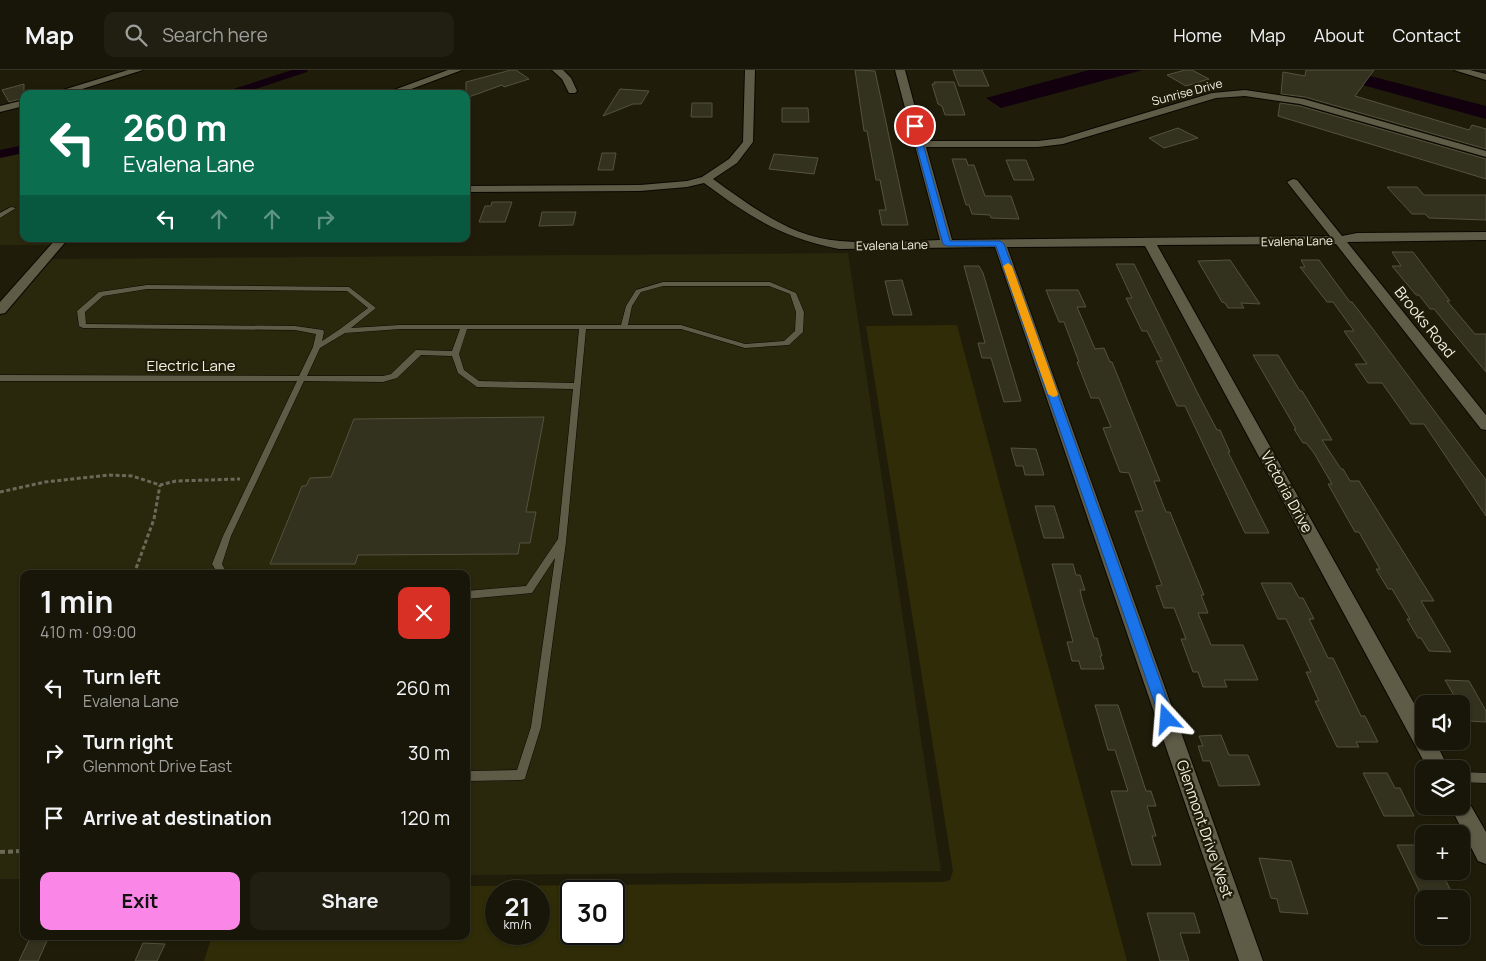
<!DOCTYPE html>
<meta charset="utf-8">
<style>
:root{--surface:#171608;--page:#201f12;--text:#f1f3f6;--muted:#9e9f9c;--line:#363529;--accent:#fa87e7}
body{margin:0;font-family:Manrope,sans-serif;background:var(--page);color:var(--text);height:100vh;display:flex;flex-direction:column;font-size:19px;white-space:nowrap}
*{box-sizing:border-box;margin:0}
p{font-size:16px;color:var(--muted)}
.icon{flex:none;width:28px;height:28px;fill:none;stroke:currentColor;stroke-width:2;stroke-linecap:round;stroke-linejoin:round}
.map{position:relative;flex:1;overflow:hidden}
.drawer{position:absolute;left:20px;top:500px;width:450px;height:370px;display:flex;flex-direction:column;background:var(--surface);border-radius:10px;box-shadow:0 1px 4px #0004,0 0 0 1px var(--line)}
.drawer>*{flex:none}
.guide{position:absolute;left:20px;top:20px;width:450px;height:152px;border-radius:10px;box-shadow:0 1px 4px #0004,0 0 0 1px var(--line);background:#0b6e4f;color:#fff;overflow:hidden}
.fabs{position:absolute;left:1415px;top:625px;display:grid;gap:10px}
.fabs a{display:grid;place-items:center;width:55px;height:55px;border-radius:10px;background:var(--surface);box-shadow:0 1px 4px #0004,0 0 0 1px var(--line);font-size:25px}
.speed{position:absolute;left:485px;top:810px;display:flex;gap:10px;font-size:25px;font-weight:700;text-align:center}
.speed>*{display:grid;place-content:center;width:65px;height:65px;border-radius:50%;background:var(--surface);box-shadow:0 1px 4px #0004,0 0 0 1px var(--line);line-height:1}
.speed small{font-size:12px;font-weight:400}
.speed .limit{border:2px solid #111;border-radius:8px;background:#fff;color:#111}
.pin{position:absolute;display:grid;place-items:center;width:42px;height:42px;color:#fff;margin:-21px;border:2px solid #fff;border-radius:50%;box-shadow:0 1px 5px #0007}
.me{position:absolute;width:55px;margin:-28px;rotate:341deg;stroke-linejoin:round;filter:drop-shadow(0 0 4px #0008)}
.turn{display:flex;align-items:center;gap:18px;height:105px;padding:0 20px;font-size:22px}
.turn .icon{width:65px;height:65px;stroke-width:2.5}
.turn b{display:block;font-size:35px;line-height:42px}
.lanes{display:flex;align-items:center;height:48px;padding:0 20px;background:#0003;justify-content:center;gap:25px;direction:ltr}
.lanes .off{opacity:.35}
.round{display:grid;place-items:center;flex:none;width:52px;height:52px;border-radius:10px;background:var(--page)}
.headline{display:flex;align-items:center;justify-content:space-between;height:85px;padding:0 20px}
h1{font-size:30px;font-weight:700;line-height:38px}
.action{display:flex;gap:10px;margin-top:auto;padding:10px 20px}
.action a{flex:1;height:58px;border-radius:10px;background:var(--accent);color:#111;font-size:20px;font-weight:700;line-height:58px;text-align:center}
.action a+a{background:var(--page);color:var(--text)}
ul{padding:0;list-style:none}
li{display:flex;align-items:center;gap:15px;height:65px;padding:0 20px}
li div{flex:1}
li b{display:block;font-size:19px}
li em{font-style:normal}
header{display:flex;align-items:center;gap:30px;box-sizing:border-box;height:70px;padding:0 25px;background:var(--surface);border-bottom:1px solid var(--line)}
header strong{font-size:24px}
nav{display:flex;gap:28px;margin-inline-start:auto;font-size:18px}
.search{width:350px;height:45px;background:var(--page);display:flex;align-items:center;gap:12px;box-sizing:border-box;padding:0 18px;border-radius:10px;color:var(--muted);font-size:19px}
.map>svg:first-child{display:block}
</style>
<header>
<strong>Map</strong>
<div class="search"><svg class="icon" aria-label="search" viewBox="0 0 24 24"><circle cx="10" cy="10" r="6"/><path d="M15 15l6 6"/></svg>Search here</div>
<nav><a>Home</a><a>Map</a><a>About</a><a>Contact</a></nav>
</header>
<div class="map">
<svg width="1486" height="891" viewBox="0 0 1486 891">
<rect width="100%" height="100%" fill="#1f1d0a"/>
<!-- built -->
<path fill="#29270c" d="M24,76V169H59L54,175H0V82Z
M848,183L941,801L466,805V504H24V809H0V246L50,189Z"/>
<!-- green -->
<path fill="#2f2c07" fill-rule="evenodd" d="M957,255L1127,891H204L212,866H466V816L943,812L950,810L953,801L866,256ZM496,821H539V864H496ZM614,821V864H571V821Z"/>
<!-- water -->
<path fill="#12000f" d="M1089,0H1143L1001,38L986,28Z
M1308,0H1347L1486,36V49Z"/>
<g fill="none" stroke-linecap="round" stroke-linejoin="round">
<!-- canal -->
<path fill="#12000f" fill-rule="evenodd" d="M292,0H308L307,2L240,24H223L224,22Z
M24,75V83L0,88V80Z"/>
</g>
<!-- building -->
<path fill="#33321e" stroke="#54533e" d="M511,0H516L529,9L504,17L502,15L466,28V12Z
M855,0L875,1L908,155H882L879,140H886L880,110H876L867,61H864Z
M953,0H982L989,16H959Z
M1185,0H1192L1209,9L1186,16L1167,5Z
M1306,0H1374L1355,26L1469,60L1472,55L1486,59V79L1305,27L1281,24L1283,2L1305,6Z
M934,12H954L965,45H945L942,36L938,34L932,14H935Z
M24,14V28L9,32L2,20Z
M620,19L649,21L641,34H633L603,46Z
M692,33H712V47H691Z
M1280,33L1300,36L1486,89V109L1278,46Z
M782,38H808L809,52H782Z
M1178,58L1198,68L1164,78L1149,68Z
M602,83H616L613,100H598Z
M774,84L818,88L814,104L769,99Z
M952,89H966L968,95H974L985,126H1011L1019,149L991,148L990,145L972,144L969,135H966Z
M1006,90H1026L1034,110H1014Z
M1387,117H1417L1424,125H1486V150L1429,148L1425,144H1412Z
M492,132H512L505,152H479L485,136H491Z
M542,142H576L573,155L539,156Z
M1392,182H1413L1450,231H1447L1475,264H1486V302L1434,239H1430L1419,225H1416L1392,196H1401Z
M1230,190L1260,234L1241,233L1244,238H1228L1225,233L1222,232L1198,191Z
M1301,190H1319L1350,232H1352L1376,263L1486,410V446L1424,354H1411L1382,313H1368L1355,294H1367L1344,261H1354L1333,232H1327L1310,210L1300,197H1305Z
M1116,194H1134L1197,322L1217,360H1220L1230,382H1228L1269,463H1245L1185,336H1177L1156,291H1162L1147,261H1142L1126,228H1132Z
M964,196H979L983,203L1021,331L1004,332L991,288H982L978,273H985Z
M902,210L912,245H893L885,211Z
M1046,220H1078L1086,237H1077L1095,279L1104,278L1110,292H1112L1160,411H1154L1166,442H1170L1204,525H1201L1208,543H1198L1211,575H1243L1258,610H1224L1227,617H1203L1198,602H1193L1181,569H1186L1174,538H1164L1156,516L1162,515L1135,441H1143L1129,403L1120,402L1103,358L1111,357L1099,328H1091L1077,292H1079L1064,252H1059Z
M1253,285H1278L1300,321H1302L1332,370H1322L1341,399H1343L1350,411H1359L1434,531H1421L1451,582L1429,581L1421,568H1418L1407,549H1410L1392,519H1388L1376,499H1380L1359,462H1355L1328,414H1332L1314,383L1306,373H1303L1294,359H1296Z
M544,347L526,442H536L530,473H520L518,484L358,485L355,494H270L302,416H306L310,408L331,407L354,349Z
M1011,378L1036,379L1044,405H1025L1023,396H1016Z
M1035,436H1054L1064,468H1044Z
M1052,494H1073L1076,505H1080L1085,520H1080L1082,529L1094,568H1097L1102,586H1100L1104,599H1081L1079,591H1072L1067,572H1073Z
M1261,513H1291L1299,528H1303L1314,549H1309L1328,588H1333L1361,646H1365L1378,672H1356L1359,677H1337L1315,631H1319L1306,602H1311L1286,549H1278Z
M1445,610L1469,611L1486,641V652L1469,651L1461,638V634H1459Z
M1095,635H1118L1146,721H1151L1156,736H1147L1156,766H1152L1161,795H1132L1111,721H1128L1115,680H1108Z
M1221,665L1229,685H1248L1260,715L1219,716L1210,691H1203L1198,676H1203L1199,666Z
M1363,703H1387L1395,718H1400L1414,746H1384Z
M1397,775H1424V801H1441L1455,829H1433L1430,823H1424V831Z
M1259,788L1291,791L1308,844L1280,842L1277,829L1271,828Z
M1147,843H1194L1200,863H1180L1189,891H1160Z
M31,866H49L38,891H19Z
M143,873L165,874L157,891H135Z"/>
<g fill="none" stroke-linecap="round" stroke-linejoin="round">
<!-- lane casing -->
<g stroke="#090700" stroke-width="1">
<path id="lane" d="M11,137L16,138L0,148V143Z
M663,212H770L796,223L804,242L803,262L789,275L745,278L681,259H586L566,472L541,657L526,705L525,709L521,710L466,711V701L517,700L531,657L555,488L532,523L466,529V521L526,516L558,469L573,319L477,317L458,303L452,286L421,285L397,308L383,312L304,311L231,466L222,494L227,504H218L212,494L223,466L297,311H0V305L299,306L313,277L316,264L295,260L83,258L79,256L77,241L99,222L147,215L349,217L376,238L351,258L400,255H621L626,236L636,220ZM663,216H769L790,224L796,242L795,261L784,271L745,274L681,255H628L632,236L641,222ZM147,219L347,221L368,238L340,259L322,271L324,262L323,260L295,256L86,254L85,242L103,226ZM400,259H460L452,281L416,280L391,304L383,306H307L320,278L345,263ZM467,259H579L574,313L479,311L464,300L459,284Z
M1461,702L1486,703V713L1461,712Z"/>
</g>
<!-- street casing -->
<g stroke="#090700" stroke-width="2">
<path id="street" d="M128,0H143L66,24H50Z
M448,0H462L398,24H383Z
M552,0H563L571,8L577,21L575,23H569L562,9Z
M745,0H755L753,72L737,93L713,109C751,136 791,168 840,171C873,174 907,171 940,170L895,0H905L924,71H1038L1062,68L1212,23L1245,20L1304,29L1486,81V87L1300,34L1245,26L1216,28L1063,74L1038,77H926L952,170L1330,166L1287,112L1293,109L1297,110L1342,166L1357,163L1486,162V170L1347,172L1486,345V360L1481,359L1336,174L1157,175L1424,651V671H1435L1449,699H1428L1145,176L1007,177L1263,891H1239L995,177L839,179C780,167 752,148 704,113L687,117L640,121L466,122V116L640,115L687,111L702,107L729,89L743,72Z
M1454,0H1470L1486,4V10Z
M24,30V36L0,42V36Z
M56,169H68L5,243L0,244V232Z
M1461,726L1467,729L1486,762V794L1478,791L1450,736H1461Z"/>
</g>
<!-- path-far1 -->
<path stroke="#6b6a59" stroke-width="3" stroke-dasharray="4 2.5" stroke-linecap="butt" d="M0,422L45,412L109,405L132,406L160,415L176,411L240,409
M134,504L154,449L160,415"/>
<!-- path -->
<path stroke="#6b6a59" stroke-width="4" stroke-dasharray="5 3" stroke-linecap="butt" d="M0,782L24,781"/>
<!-- lane -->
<use href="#lane" fill="#5e5c47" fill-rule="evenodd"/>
<!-- street -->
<use href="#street" fill="#5e5c47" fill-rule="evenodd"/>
</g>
<!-- route -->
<path fill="#1a73e8" stroke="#114b97" d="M915,53L918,56L950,171H1000L1004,174L1174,649L1172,654L1167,656L1162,654L1160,649L996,176H947L943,174L911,56Z"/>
<!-- slow -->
<path fill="#f59e0b" d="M1008,193L1012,196L1058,324L1057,326L1053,327L1048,324L1003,196Z"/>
<g text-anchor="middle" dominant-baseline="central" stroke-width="4.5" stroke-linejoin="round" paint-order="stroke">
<!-- far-street labels -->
<g font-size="12" fill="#f1f1e4" stroke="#1f1d0a">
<text transform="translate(1187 22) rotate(-15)">Sunrise Drive</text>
<text transform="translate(1297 171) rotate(-1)">Evalena Lane</text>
<text transform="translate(892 175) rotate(-1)">Evalena Lane</text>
</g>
<!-- street labels -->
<g font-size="15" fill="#f1f1e4" stroke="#1f1d0a">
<text transform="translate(1425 252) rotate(51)">Brooks Road</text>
<text x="191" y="295">Electric Lane</text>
<text transform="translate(1287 422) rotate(61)">Victoria Drive</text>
<text transform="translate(1205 759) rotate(71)">Glenmont Drive West</text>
</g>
</g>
</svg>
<div class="fabs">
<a><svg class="icon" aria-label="sound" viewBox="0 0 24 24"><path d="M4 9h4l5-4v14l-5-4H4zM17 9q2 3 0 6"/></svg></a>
<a><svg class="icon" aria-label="layers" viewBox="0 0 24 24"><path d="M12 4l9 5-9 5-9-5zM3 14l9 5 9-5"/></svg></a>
<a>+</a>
<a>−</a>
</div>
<div class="speed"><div>21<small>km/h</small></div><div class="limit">30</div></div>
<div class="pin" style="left:915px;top:56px;background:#d93025"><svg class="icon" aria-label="arrive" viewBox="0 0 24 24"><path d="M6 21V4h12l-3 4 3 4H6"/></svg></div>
<svg class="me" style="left:1167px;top:649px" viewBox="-20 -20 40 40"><path d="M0-17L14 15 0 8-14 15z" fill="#1a73e8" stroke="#fff" stroke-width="4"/></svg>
<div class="guide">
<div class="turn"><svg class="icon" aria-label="left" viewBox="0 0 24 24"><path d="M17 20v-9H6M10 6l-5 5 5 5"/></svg><div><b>260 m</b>Evalena Lane</div></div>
<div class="lanes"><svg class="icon" aria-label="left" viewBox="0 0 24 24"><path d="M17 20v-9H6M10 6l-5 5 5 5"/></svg><svg class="icon off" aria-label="ahead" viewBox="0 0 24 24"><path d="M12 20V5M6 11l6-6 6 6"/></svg><svg class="icon off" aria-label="ahead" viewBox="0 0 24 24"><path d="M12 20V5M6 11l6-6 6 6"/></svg><svg class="icon off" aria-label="right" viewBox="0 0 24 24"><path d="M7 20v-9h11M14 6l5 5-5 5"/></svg></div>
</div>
<section class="drawer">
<div class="headline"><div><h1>1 min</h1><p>410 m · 09:00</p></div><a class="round" style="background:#d93025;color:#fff"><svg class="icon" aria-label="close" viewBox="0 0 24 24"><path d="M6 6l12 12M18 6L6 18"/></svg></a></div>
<ul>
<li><svg class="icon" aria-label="left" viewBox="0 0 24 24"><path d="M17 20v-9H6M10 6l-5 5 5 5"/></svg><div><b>Turn left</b><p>Evalena Lane</p></div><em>260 m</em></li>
<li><svg class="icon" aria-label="right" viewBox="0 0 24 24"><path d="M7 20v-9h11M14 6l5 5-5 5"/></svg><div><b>Turn right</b><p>Glenmont Drive East</p></div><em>30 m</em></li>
<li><svg class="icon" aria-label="arrive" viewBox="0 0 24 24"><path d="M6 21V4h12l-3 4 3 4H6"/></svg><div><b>Arrive at destination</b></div><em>120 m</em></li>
</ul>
<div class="action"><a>Exit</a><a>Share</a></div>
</section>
</div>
